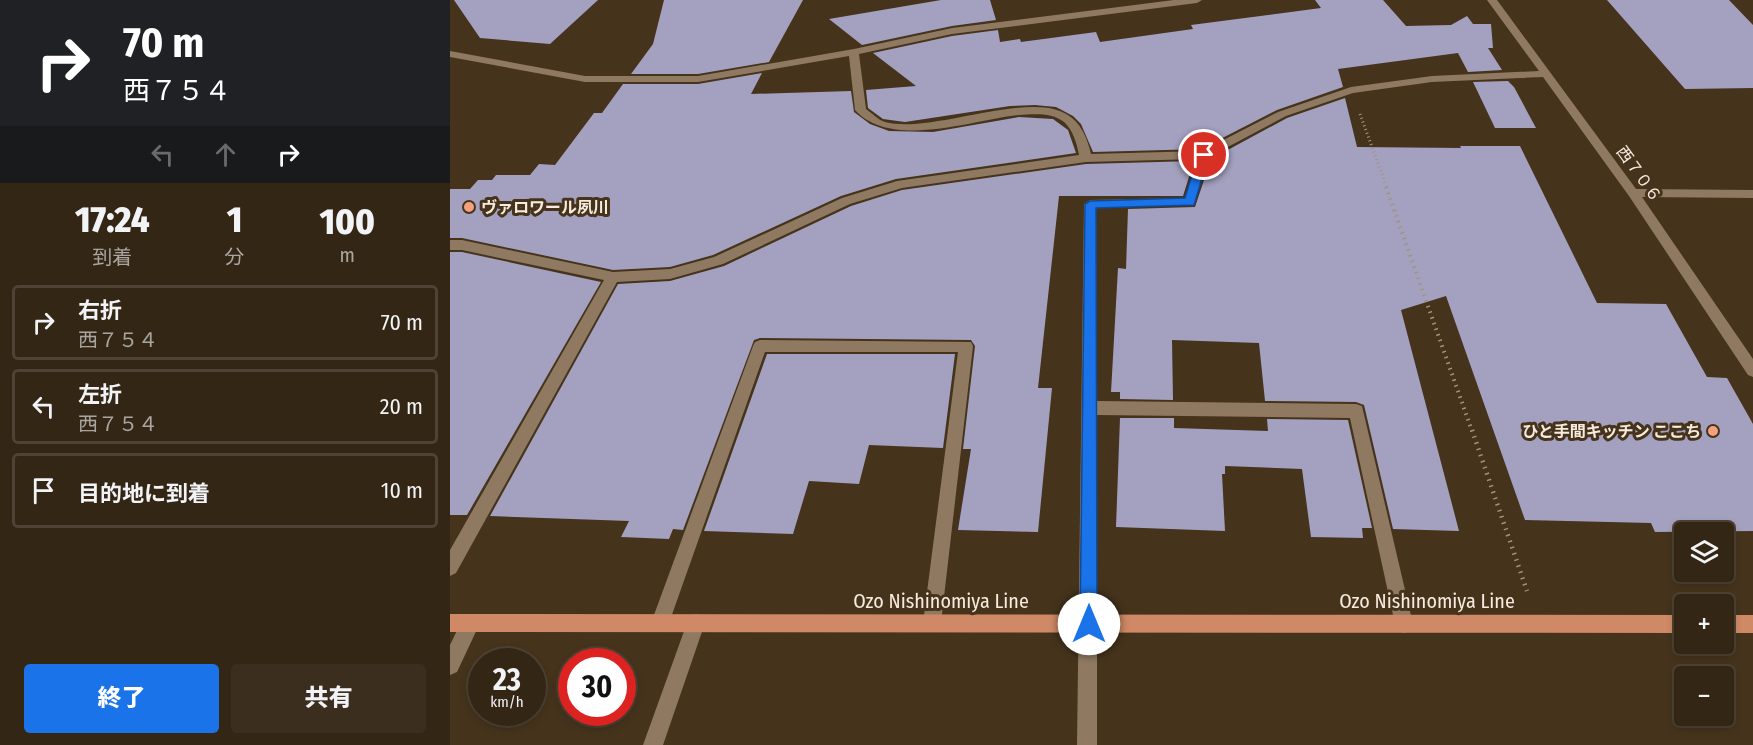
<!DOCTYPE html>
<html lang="ja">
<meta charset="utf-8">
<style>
:root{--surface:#342615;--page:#3c2e1e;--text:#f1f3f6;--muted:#a9a5a0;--line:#4e4334;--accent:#1a73e8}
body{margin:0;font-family:"Fira Sans Condensed","Noto Sans JP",sans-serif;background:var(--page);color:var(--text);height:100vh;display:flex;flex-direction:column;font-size:22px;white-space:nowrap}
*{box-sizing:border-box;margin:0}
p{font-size:20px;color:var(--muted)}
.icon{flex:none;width:33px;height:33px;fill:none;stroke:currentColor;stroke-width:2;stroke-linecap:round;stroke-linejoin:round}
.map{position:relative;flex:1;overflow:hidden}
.drawer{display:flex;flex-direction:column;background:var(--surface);width:450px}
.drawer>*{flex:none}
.hud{background:#202124;color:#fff;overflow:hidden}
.controls{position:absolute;left:1224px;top:522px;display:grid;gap:12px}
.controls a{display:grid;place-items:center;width:60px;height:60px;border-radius:6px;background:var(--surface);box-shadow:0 3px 9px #0003,0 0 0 2px var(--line);font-size:30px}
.speed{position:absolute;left:18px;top:648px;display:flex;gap:12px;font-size:30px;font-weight:700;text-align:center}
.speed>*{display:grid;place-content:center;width:78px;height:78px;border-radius:50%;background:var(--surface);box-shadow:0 3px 9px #0003,0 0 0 2px var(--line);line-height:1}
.speed small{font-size:15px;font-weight:400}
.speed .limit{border:9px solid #d22;background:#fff;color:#111}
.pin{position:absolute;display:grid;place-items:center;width:51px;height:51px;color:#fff;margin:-26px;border:3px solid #fff;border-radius:50%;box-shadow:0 2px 6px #0007}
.me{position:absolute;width:66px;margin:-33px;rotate:0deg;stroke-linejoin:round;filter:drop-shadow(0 0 4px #0008)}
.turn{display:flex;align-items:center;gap:21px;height:126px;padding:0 24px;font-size:27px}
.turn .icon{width:78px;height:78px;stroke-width:2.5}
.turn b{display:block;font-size:42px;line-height:51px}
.lanes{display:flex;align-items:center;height:57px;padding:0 24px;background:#0003;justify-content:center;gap:30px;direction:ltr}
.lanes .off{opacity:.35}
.eta{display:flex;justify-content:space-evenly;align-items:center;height:102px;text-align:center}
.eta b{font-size:36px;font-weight:800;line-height:42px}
.primary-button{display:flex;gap:12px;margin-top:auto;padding:12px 24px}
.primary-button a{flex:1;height:69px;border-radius:6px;background:var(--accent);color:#fff;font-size:24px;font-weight:800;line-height:69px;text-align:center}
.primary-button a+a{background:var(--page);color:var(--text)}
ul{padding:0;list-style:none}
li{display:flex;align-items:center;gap:18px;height:75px;margin:0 12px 9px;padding:0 12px;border:3px solid var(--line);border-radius:6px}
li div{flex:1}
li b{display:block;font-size:22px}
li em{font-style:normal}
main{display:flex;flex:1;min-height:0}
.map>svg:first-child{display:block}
</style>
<main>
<section class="drawer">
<div class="hud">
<div class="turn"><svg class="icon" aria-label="right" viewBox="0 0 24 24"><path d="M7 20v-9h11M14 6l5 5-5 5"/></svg><div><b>70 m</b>西７５４</div></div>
<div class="lanes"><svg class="icon off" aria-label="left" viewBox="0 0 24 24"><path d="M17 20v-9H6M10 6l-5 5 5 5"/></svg><svg class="icon off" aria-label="ahead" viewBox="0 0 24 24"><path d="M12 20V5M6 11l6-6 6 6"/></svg><svg class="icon" aria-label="right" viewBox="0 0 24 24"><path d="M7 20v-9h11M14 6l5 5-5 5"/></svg></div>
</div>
<div class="eta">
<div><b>17:24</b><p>到着</p></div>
<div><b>1</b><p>分</p></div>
<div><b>100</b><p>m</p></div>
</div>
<ul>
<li><svg class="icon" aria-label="right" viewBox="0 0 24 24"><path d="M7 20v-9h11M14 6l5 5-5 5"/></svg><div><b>右折</b><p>西７５４</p></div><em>70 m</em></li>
<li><svg class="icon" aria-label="left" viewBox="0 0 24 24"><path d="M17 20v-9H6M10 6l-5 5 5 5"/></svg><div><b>左折</b><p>西７５４</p></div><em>20 m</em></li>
<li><svg class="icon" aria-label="arrive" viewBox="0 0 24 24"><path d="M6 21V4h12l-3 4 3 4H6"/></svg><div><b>目的地に到着</b></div><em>10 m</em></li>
</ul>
<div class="primary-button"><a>終了</a><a>共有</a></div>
</section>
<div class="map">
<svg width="1303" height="745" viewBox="0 0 1303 745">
<rect width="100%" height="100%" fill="#45331c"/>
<!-- building -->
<path fill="#a4a1c0" d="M4,0H148L100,44L30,38Z
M214,0H353L319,62L248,74H181L203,44Z
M491,0H540L546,20L502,26L412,45L379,19Z
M865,0H933L956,26L1001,25L1017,16L1023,24H1041L1043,48H1038L1052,70L1018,72L1008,53L888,69L893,87L827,110L751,149L643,152L631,124L623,116L606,107L585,105L560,106L455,122L433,119L418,108L416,90L466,86L423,53L502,36L548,30L550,42L570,39L571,42L646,32L650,42L743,29L741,25L871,8Z
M1157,0H1279L1303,25V88L1235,89Z
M312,73L301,94L401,91L404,112L420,124L439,131L483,132L569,117L603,119L618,130L626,153L446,179L391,196L263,255L220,267L163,270L12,238H0V189H20L28,180H42L46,175H80L89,164L105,165L144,113H152L173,84H248Z
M1058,81L1064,87L1086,128H1045L1023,82Z
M895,98L907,147L1011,148L1010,146H1070L1147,303L1216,304L1257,377L1277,378L1303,424V531L1205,532L1201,523L1075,520L996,296L951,310L1009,531L943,529L914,405L906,402L815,401L809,343L722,340L723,400L670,399V392H661L668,268L676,269L678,209L745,207L761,159L837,118Z
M744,161L733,196H609L588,388H602L588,532L508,530L521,449H513L525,346L521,340L310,338L304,340L233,530L223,529L219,539L171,537L179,521L40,516L168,284L220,281L274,266L401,206L452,190L636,164Z
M0,252H12L151,282L17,515H0Z
M317,354H505L493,448L419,445L409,484L359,481L343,534L254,531Z
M670,418H724V428L818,431L817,419L898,420L922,528H912L913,538L861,537L852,469L775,466V474H772L775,531L666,527Z"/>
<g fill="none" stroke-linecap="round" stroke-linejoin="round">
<!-- path-far2 -->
<path stroke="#a29381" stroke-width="3" stroke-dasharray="1 3" stroke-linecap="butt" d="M910,114L937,188"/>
<!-- path-far1 -->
<path stroke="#a29381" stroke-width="4" stroke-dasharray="1.5 4.5" stroke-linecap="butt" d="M936,187L1022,431"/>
<!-- path -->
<path stroke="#a29381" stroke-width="4.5" stroke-dasharray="1.5 5" stroke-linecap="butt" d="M1022,430L1077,591"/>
<!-- minor -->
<path fill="#8f7a61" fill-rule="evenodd" d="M724,0H752L747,3L502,34L409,54L416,109C422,113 428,120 435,122C483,135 586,86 622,118C633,127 638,141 641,154L752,151L828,112L901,87L982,76L1089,71L1037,0H1047L1186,189L1303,190V198L1192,197L1303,359V377L1298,375L1179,196L1093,77L982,82L903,93L836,116L759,157L744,205L646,208L647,401L906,404L912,406L963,624L961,631L954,633L947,631L945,624L900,418L647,415V745H627L634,204L640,200L735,198L747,159L636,162L452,188L400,204L273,264L220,279L167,282L6,573L0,576V550L154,280L12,250H0V240H12L163,272L220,269L264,257L392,198L447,181L629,155C627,144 623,130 614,122C602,112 583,114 569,115C523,120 441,150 405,110L399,56L248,82H135L0,57V51L135,76H248L404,49L502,28Z
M310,340L521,342L523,346L491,623L489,630L482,632L475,630L473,623L508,352H315L219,623L217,630L210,632L203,630L201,623L303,346L305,342Z
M21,614L28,616L30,623L7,672L0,675V645L14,616Z
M246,614L253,616L255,623L213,745H193L237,623L239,616Z"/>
<!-- major -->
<path fill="#d08966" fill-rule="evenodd" d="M0,614L1234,615V633L0,632Z
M1274,615H1303V633H1274Z"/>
</g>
<!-- route -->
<path fill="#1a73e8" stroke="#114b97" stroke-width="1.5" d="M754,152L759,155L744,205L646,208L647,624L645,630L639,632L633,630L630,624L635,204L640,201L735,198L748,155Z"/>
<!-- markers -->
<g fill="#f1a17d" stroke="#45331c" stroke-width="2">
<circle cx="19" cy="207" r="6"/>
<circle cx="1263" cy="431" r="6"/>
</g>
<g text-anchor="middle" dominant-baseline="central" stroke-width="6" stroke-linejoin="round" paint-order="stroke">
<!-- street labels -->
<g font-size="16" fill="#f7ebde" stroke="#45331c">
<text transform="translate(1189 174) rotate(54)">西７０６</text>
</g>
<!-- poi labels -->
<g font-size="16" font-weight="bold" fill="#f7ebde" stroke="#45331c" text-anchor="start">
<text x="31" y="207">ヴァロワール夙川</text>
<text x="1251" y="431" text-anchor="end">ひと手間キッチン ここち</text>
</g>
<!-- near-street labels -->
<g font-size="20" fill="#f7ebde" stroke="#45331c">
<text x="491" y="601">Ozo Nishinomiya Line</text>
<text x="977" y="601">Ozo Nishinomiya Line</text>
</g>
</g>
</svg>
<div class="controls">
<a><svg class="icon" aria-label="layers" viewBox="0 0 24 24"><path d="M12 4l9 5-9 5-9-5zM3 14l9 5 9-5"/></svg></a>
<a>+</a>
<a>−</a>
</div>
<div class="speed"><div>23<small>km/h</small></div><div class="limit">30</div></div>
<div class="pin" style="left:754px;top:155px;background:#d93025"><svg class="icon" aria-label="arrive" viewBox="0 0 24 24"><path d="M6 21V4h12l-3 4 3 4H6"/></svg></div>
<svg class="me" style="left:639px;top:624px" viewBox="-20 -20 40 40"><circle r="19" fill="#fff"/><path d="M0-13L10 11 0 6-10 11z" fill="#1a73e8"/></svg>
</div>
</main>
